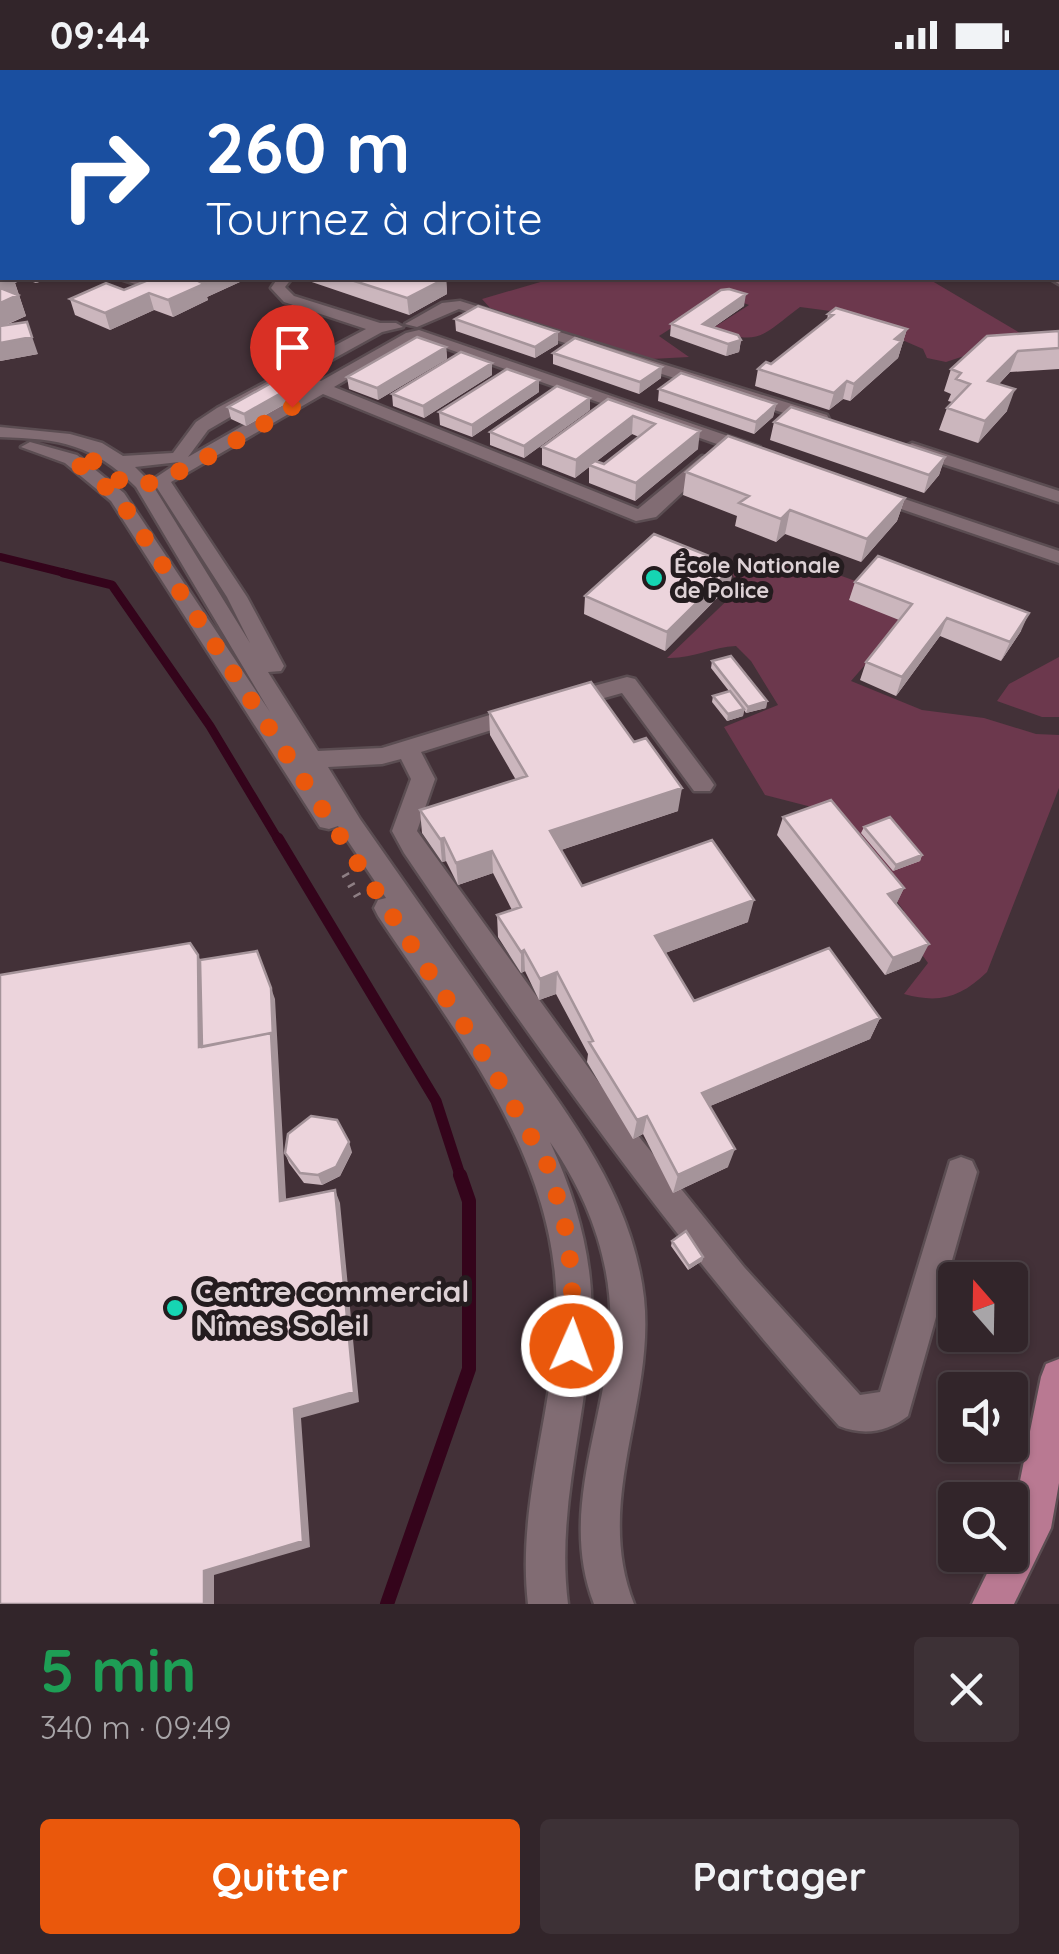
<!DOCTYPE html>
<html lang="fr">
<meta charset="utf-8">
<style>
:root{--surface:#32252a;--page:#3d3136;--text:#f1f3f6;--muted:#a8a5a8;--line:#4d4247;--accent:#ea580c}
body{margin:0;font-family:Quicksand,sans-serif;background:var(--page);color:var(--text);height:100vh;display:flex;flex-direction:column;font-size:38px;white-space:nowrap}
*{box-sizing:border-box;margin:0}
p{font-size:32px;color:var(--muted)}
.icon{flex:none;width:55px;height:55px;fill:none;stroke:currentColor;stroke-width:2;stroke-linecap:round;stroke-linejoin:round}
.map{position:relative;height:1534px;overflow:hidden}
.sheet{display:flex;flex-direction:column;background:var(--surface);flex:1}
.sheet>*{flex:none}
.banner{position:absolute;left:0px;top:0px;width:1060px;height:210px;box-shadow:0 2px 8px #0004,0 0 0 2px var(--line);background:#1a4fa0;color:#fff;overflow:hidden}
.needle{width:65px;rotate:340deg}
.controls{position:absolute;left:938px;top:1192px;display:grid;gap:20px}
.controls a{display:grid;place-items:center;width:90px;height:90px;border-radius:10px;background:var(--surface);box-shadow:0 2px 8px #0004,0 0 0 2px var(--line);font-size:50px}
.pin{position:absolute;display:grid;place-items:center;width:85px;height:85px;color:#fff;margin:-102px -42px;border-radius:50% 50% 50% 0;rotate:-45deg;box-shadow:0 0 10px #0007}
.pin .icon{rotate:45deg}
.me{position:absolute;width:110px;margin:-55px;rotate:2deg;stroke-linejoin:round;filter:drop-shadow(0 0 8px #0008)}
.turn{display:flex;align-items:center;gap:35px;height:210px;padding:0 40px;font-size:45px}
.turn .icon{width:130px;height:130px;stroke-width:2.5}
.turn b{display:block;font-size:70px;line-height:85px}
.round{display:grid;place-items:center;flex:none;width:105px;height:105px;border-radius:10px;background:var(--page)}
.overview{display:flex;align-items:center;justify-content:space-between;height:170px;padding:0 40px}
h1{font-size:60px;font-weight:700;line-height:75px;color:#1e9e55}
.action{display:flex;gap:20px;margin-top:auto;padding:20px 40px}
.action a{flex:1;height:115px;border-radius:10px;background:var(--accent);color:#fff;font-size:40px;font-weight:700;line-height:115px;text-align:center}
.action a+a{background:var(--page);color:var(--text)}
.status{display:flex;justify-content:space-between;align-items:center;height:70px;padding:0 50px;background:var(--surface);direction:ltr}
.status svg{height:28px;fill:currentColor}
.map>svg:first-child{display:block}
</style>
<div class="status"><b>09:44</b><svg viewBox="0 0 49 12"><path d="M0 12V9h3v3zM5 12V6h3v6zM10 12V3h3v9zM15 12V0h3v12zM26 1h20v11H26zM47 4h2v5h-2z"/></svg></div>
<div class="map">
<svg width="1059" height="1534" viewBox="0 0 1059 1534">
<rect width="100%" height="100%" fill="#433138"/>
<!-- green -->
<path fill="#6c384d" d="M554,208H927L1025,266L946,292L927,288L923,279L838,242L800,237C759,268 761,275 710,260L749,235L723,225L659,266L689,287L651,289L490,238L482,229Z
M738,485L791,488L864,514L849,528L903,551L851,611L922,640L984,648L1036,664L1059,665V718L987,902C961,927 940,934 904,924L928,893L893,845L904,841L831,742L765,725L724,657L778,635L751,591L736,576C712,577 692,589 667,588L740,518L729,498Z
M1059,587V647H1042L997,631L1009,614Z"/>
<g fill="none" stroke-linecap="round" stroke-linejoin="round">
<!-- stream-far3 -->
<path stroke="#34041b" stroke-width="8" d="M0,487L73,505"/>
<!-- stream-far2 -->
<path stroke="#34041b" stroke-width="9" d="M63,503L112,515L210,656L279,771"/>
<!-- stream-far1 -->
<path stroke="#34041b" stroke-width="11" d="M278,768L436,1031L461,1108"/>
<!-- stream -->
<path stroke="#34041b" stroke-width="14" d="M387,1534L469,1299V1131L460,1105"/>
<!-- minor casing -->
<g stroke="#5b4d52" stroke-width="5">
<path id="minor" d="M29,0H39V2H29Z
M967,0H982L984,2H970Z
M1058,15H1059V21H1058Z
M1059,62V69H1058V62Z
M1058,113H1059V121L1058,120Z
M1058,186H1059V194H1058Z
M1058,204L1059,205V214L1049,208Z
M117,208H170L144,217Z
M278,208H292L285,217L294,226L380,253H396L403,257L382,262L304,305L321,311L406,263L419,260L760,377V385H748L417,268L334,317L638,439L702,386L717,390L656,447L636,451L323,324L171,412L247,527L284,596L281,601L268,602L318,681L382,678L522,635L530,638L533,643L530,648L421,682L435,709L417,761L632,1058L744,1197L860,1325L880,1322L950,1091L961,1087L972,1091L977,1102L908,1346C887,1362 864,1366 839,1356C677,1177 539,982 404,783L392,761L411,709L401,689L382,694L328,697L360,749C408,818 456,886 504,954C563,1039 632,1121 644,1228C655,1332 593,1432 634,1534H594C561,1449 599,1366 609,1280C617,1204 592,1133 550,1072C577,1130 595,1194 591,1258C586,1352 556,1439 568,1534H528C517,1438 551,1350 556,1255C565,1098 460,969 378,846L374,838L378,830L386,828L338,756L329,759L320,757L111,431L65,393L21,377L30,372L77,385L124,423L270,642L136,417C92,374 61,369 0,367V357L70,364L102,373L123,386L173,383L196,352L217,338L366,259L284,232L271,218ZM292,311L309,318L188,387L208,360ZM179,392L152,410L227,527L250,573L152,414L135,397Z
M460,231L827,345L829,349L815,353L459,239L417,257L405,254L442,233Z
M912,373L1059,421V432L906,382L903,378Z
M872,418L1059,481V493L866,427L863,423Z
M627,607L635,609L710,709L714,715L710,721H694L622,623L565,639L554,631L557,626Z"/>
</g>
<!-- major casing -->
<g stroke="#5b4d52" stroke-width="5">
<path id="major" d="M1059,1289V1413L1051,1458L1014,1534H972L996,1485H1010V1460L1041,1307L1046,1294Z"/>
</g>
<!-- path -->
<path stroke="#8e7f84" stroke-width="8" stroke-dasharray="2.5 9" stroke-linecap="butt" d="M345,804L361,832"/>
<!-- minor -->
<use href="#minor" fill="#816c73" fill-rule="evenodd"/>
<!-- major -->
<use href="#major" fill="#b97992" fill-rule="evenodd"/>
</g>
<!-- wall -->
<path fill="#cbb6bd" fill-rule="evenodd" d="M557,0H648L652,2H557Z
M664,0H726V2H675Z
M2,208H51L36,213L24,209L15,213L26,246L4,256L38,284L0,291Z
M153,208H242V211L207,227L208,230L173,247L154,240L110,260L75,245L70,229L124,220Z
M300,208H446L447,224L409,245Z
M744,236L714,257L741,270L739,282L726,286L670,266L671,254Z
M828,244L907,259L898,288L850,331L843,329L829,340L755,316L758,299L771,294L827,250Z
M455,249L558,262V274L535,288L456,261Z
M1059,261V299L1010,302L999,314L1007,341L978,373L939,360L947,338L952,332L948,331L951,324L944,321L951,299Z
M446,277L447,289L378,330L349,319L347,307Z
M553,283L661,308L639,324L553,294Z
M492,305L424,348L393,336L392,324Z
M290,318L292,330L246,356L231,349L228,337Z
M659,319L776,334L773,347L754,364L658,331Z
M539,322L472,367L440,355L439,342Z
M608,329L698,379L635,431L589,413V397L575,408L542,395V377ZM632,364L639,367L604,394L597,391Z
M590,340L524,388L490,375V362Z
M774,352L945,387L939,405L924,423L770,370Z
M686,402L905,428L897,451L861,492L785,464L776,472L735,456L737,446L683,425Z
M855,512L1021,561L1001,591L940,566L896,626L860,610L866,592L899,550L849,530Z
M730,515L665,581L584,544L585,526Z
M712,591L767,631L766,638L746,643L744,640L743,646L727,651L712,632L713,626L729,621L711,598Z
M489,642L678,741L561,780L582,816L748,852L665,883L694,931L880,948L870,969L710,1036L728,1097L673,1123L643,1064L633,1069L587,992L588,984L556,924L539,930L525,901L521,903L498,867L497,845L512,840L493,803L458,815L446,791L442,792L422,763L420,740L516,710L490,665Z
M783,747L904,818L896,834L920,891L885,905L777,765Z
M864,757L922,785L920,791L893,801L861,763Z
M352,1082L340,1106L322,1115L304,1113L289,1093L285,1083Z
M672,1171L703,1187L702,1191L688,1200L671,1176Z"/>
<!-- shaded-wall -->
<path fill="#a5949a" d="M309,0H335V1L309,2Z
M394,0H416V2H394Z
M709,0H726V2H709Z
M2,196V208H23L15,213L26,246L0,257V197Z
M34,208H51L36,213Z
M211,208H242V211L207,227L208,230L173,247L168,230Z
M446,208L447,224L409,245L407,228Z
M149,223L154,240L110,260L105,243Z
M746,224L744,236L702,265L703,254Z
M27,252L38,284L0,291V273Z
M907,259L898,288L850,331L854,314L895,269Z
M558,262V274L535,288V277Z
M741,270L739,282L726,286L728,274Z
M446,277L447,289L378,330L377,318Z
M1018,281L1010,302L981,333L988,311Z
M492,293V305L424,348L423,336Z
M662,297L661,308L639,324L640,312Z
M539,310V322L472,367V355Z
M847,311L843,329L829,340L834,323Z
M290,318L292,330L246,356L244,344Z
M1015,319L1007,341L978,373L985,351Z
M590,328V340L524,388V376Z
M776,334L773,347L754,364L756,352Z
M633,346L632,364L575,408L576,390Z
M700,361L698,379L635,431L636,413Z
M945,387L939,405L924,423L929,405Z
M905,428L897,451L861,492L867,469Z
M790,440L785,464L776,472L781,449Z
M734,496L730,515L665,581L667,562Z
M1029,543L1021,561L1001,591L1010,572Z
M947,548L940,566L896,626L902,607Z
M767,631L766,638L746,643L748,637Z
M744,639L743,646L727,651L728,644Z
M682,718L678,741L549,784L550,761Z
M444,768L446,791L442,792L440,769Z
M492,781L493,803L458,815L456,793Z
M922,785L920,791L893,801L896,795Z
M904,818L896,835L888,824Z
M754,830L748,852L652,888L655,866Z
M929,874L920,891L885,905L893,888Z
M524,880L525,901L521,903V882Z
M198,885L205,901L271,918L275,929L287,1145L199,977Z
M557,902L556,924L539,930L540,909Z
M880,948L870,969L696,1042L702,1023Z
M647,1046L643,1064L633,1069L637,1050Z
M349,1072L352,1082L340,1106L322,1115L318,1105Z
M735,1079L728,1097L673,1123L678,1105Z
M335,1120L340,1133L359,1332L301,1348L310,1477L214,1505V1534H204V1501L294,1339Z
M703,1187L702,1191L688,1200L689,1196Z"/>
<!-- building -->
<path fill="#ecd4dc" stroke="#a5949a" stroke-width="2.5" d="M270,0H302L303,1L271,2Z
M587,0H643L653,2H596Z
M792,0H847L841,2H798L790,1Z
M858,0H930L924,2H868Z
M2,181V196L0,197V182Z
M0,201L2,202V208H10L0,211Z
M153,208H211L200,212L204,214L168,230L149,223L105,243L70,229L106,213L124,220Z
M345,208H446L407,228Z
M0,218L18,225L0,233Z
M729,219L746,224L703,254L738,265L741,270L728,274L671,254L721,220Z
M478,236L558,262L535,277L455,249Z
M836,238L907,259L895,269L902,271L854,314L847,311L834,323L758,299L766,292L771,294L833,245L828,244Z
M27,252L32,267L0,273V256Z
M1059,261V278L1018,281L988,311L1015,319L985,351L947,338L970,314L956,309L961,303L951,299L987,266Z
M417,267L446,277L377,318L347,307Z
M575,268L662,297L640,312L553,283Z
M461,282L492,293L423,336L392,324Z
M507,299L539,310L472,355L439,342Z
M681,303L776,334L756,352L659,319Z
M273,312L290,318L244,344L228,337Z
M557,316L590,328L524,376L490,362Z
M608,329L700,361L636,413L589,395L595,391L604,394L655,354L633,346L576,390L542,377Z
M791,337L945,387L929,405L774,352Z
M728,366L905,428L867,469L790,440L781,449L739,433L749,426L686,402Z
M654,464L734,496L667,562L585,526Z
M878,486L1029,543L1010,572L947,548L902,607L866,592L912,534L855,512Z
M731,586L767,631L748,637L712,591Z
M591,612L634,672L646,668L682,718L550,761L582,816L712,770L754,830L655,866L694,931L829,878L880,948L702,1023L735,1079L678,1105L647,1046L637,1050L589,972L593,971L557,902L540,909L524,880L521,882L497,845L521,837L492,781L456,793L444,768L440,769L420,740L527,706L489,642Z
M730,621L744,639L728,644L713,626Z
M831,730L904,818L888,824L929,874L893,888L783,747Z
M890,747L922,785L896,795L864,757Z
M190,873L198,885L199,977L271,963L280,1131L335,1120L354,1322L294,1339L303,1471L204,1501V1534H0V905Z
M257,881L271,918L273,968L271,963L202,977L200,890Z
M311,1046L337,1050L349,1072L336,1097L318,1105L300,1103L285,1083L288,1064Z
M686,1161L703,1187L689,1196L672,1171Z"/>
<g fill="none" stroke-linecap="round" stroke-linejoin="round">
<!-- route -->
<path stroke="#ea580c" stroke-width="18" stroke-dasharray="0 32.4" d="M292,337C259,356 165,418 131,416C114,415 113,387 72,389L118,427L488,992L548,1096L564,1150L572,1204V1276"/>
</g>
<!-- markers -->
<g fill="#16d5b3" stroke="#241c1f" stroke-width="4">
<circle cx="654" cy="508" r="10"/>
<circle cx="175" cy="1238" r="10"/>
</g>
<g text-anchor="middle" dominant-baseline="central" stroke-width="10" stroke-linejoin="round" paint-order="stroke">
<!-- far-poi labels -->
<g font-size="22" font-weight="bold" fill="#ddd1d5" stroke="#241c1f" text-anchor="start">
<text x="674" y="495">École Nationale<tspan x="674" dy="25">de Police</tspan></text>
</g>
<!-- near-poi labels -->
<g font-size="30" font-weight="bold" fill="#ddd1d5" stroke="#241c1f" text-anchor="start">
<text x="195" y="1221">Centre commercial<tspan x="195" dy="34">Nîmes Soleil</tspan></text>
</g>
</g>
</svg>
<div class="controls">
<a><svg class="needle" viewBox="-14 -14 28 28"><path d="M0-13l5 13h-10z" fill="#e53935"/><path d="M0 13l5-13h-10z" fill="#a8a5a8"/></svg></a>
<a><svg class="icon" aria-label="sound" viewBox="0 0 24 24"><path d="M4 9h4l5-4v14l-5-4H4zM17 9q2 3 0 6"/></svg></a>
<a><svg class="icon" aria-label="search" viewBox="0 0 24 24"><circle cx="10" cy="10" r="6"/><path d="M15 15l6 6"/></svg></a>
</div>
<div class="pin" style="left:292px;top:337px;background:#d93025"><svg class="icon" aria-label="arrive" viewBox="0 0 24 24"><path d="M6 21V4h12l-3 4 3 4H6"/></svg></div>
<svg class="me" style="left:572px;top:1276px" viewBox="-20 -20 40 40"><circle r="17" fill="#ea580c" stroke="#fff" stroke-width="3"/><path d="M0-11L8 9 0 5-8 9z" fill="#fff"/></svg>
<div class="banner">
<div class="turn"><svg class="icon" aria-label="right" viewBox="0 0 24 24"><path d="M7 20v-9h11M14 6l5 5-5 5"/></svg><div><b>260 m</b>Tournez à droite</div></div>
</div>
</div>
<section class="sheet">
<div class="overview"><div><h1>5 min</h1><p>340 m · 09:49</p></div><a class="round"><svg class="icon" aria-label="close" viewBox="0 0 24 24"><path d="M6 6l12 12M18 6L6 18"/></svg></a></div>
<div class="action"><a>Quitter</a><a>Partager</a></div>
</section>
